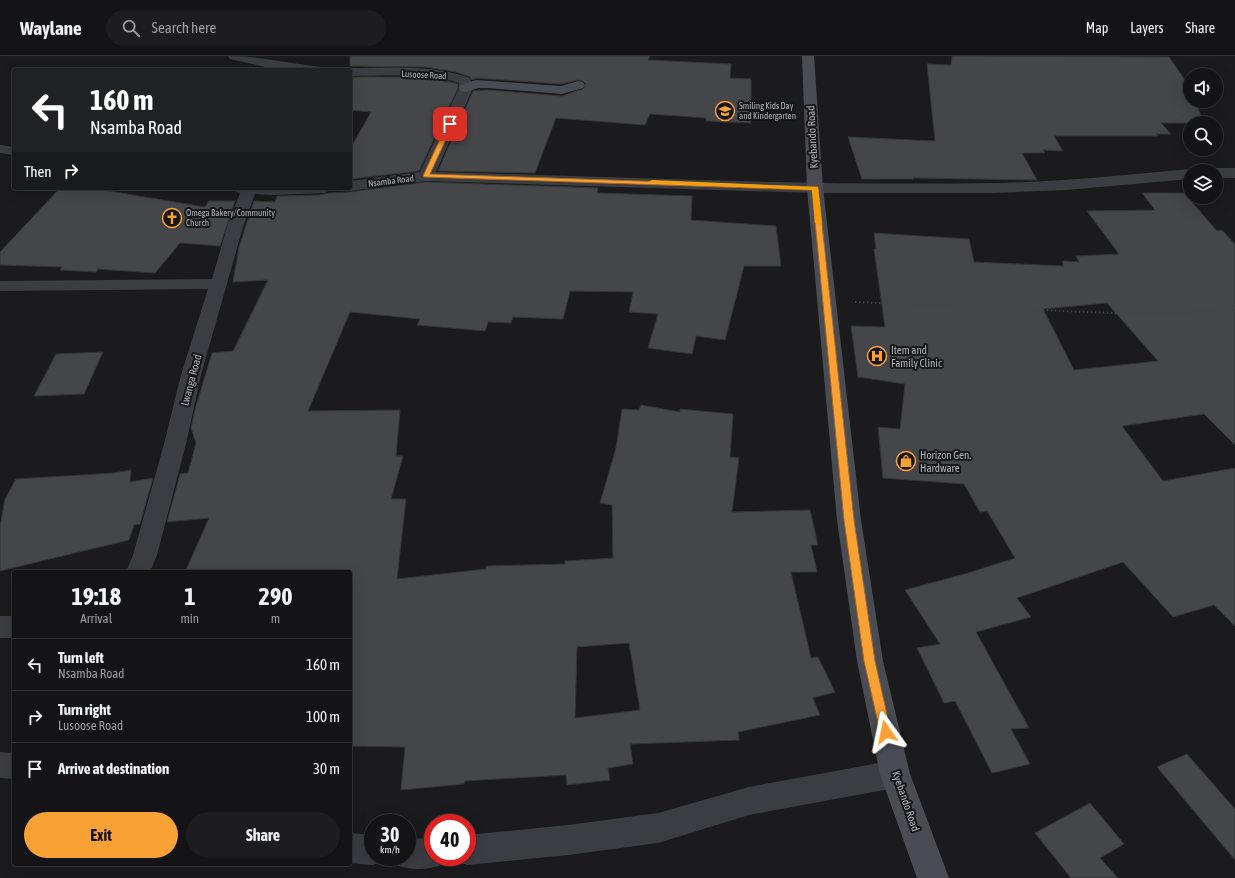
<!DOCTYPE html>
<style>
:root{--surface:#141416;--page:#1d1d1f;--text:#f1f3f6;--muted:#9d9ea1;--line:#333335;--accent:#faa136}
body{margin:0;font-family:"Asap Condensed",sans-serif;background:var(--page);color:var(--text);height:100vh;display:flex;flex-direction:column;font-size:15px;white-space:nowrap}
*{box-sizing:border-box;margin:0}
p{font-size:13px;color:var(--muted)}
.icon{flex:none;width:22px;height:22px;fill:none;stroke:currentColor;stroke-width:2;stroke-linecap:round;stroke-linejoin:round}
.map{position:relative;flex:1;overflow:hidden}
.drawer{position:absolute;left:12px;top:514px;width:340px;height:296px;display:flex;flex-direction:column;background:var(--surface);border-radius:4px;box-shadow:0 4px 16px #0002,0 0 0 1px var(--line)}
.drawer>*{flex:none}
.top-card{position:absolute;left:12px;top:12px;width:340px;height:122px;border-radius:4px;box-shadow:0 4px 16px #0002,0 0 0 1px var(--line);background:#202124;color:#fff;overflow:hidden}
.buttons{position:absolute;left:1183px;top:12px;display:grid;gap:8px}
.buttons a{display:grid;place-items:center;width:40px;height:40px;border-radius:50%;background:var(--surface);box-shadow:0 4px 16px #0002,0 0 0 1px var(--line);font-size:20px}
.speed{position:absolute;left:364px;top:758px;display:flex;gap:8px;font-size:20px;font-weight:700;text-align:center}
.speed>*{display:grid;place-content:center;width:52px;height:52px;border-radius:50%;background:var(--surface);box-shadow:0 4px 16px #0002,0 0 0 1px var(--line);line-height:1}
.speed small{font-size:10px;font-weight:400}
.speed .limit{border:6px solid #d22;background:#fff;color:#111}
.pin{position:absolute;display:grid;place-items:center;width:34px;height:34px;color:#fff;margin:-17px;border-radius:8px;box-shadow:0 2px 6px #0006}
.me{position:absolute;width:44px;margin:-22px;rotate:348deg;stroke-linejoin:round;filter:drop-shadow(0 0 3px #0008)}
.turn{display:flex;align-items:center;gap:14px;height:84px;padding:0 12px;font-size:18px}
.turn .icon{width:52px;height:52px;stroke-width:2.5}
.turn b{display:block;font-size:28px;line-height:34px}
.then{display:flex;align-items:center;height:38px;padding:0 12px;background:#0003;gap:8px;font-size:15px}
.eta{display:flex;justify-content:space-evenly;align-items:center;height:68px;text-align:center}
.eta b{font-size:24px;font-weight:700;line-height:28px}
.cta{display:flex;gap:8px;margin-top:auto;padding:8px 12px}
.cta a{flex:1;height:46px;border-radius:24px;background:var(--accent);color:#111;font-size:16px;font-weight:700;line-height:46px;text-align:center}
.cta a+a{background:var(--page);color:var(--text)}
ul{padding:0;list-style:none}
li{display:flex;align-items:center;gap:12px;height:52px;padding:0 12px;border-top:1px solid var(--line)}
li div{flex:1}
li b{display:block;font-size:15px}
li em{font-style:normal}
header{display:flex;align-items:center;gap:24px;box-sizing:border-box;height:56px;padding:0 20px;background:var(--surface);border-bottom:1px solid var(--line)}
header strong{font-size:19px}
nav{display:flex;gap:22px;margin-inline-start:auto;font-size:14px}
.search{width:280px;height:36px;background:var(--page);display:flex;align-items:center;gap:10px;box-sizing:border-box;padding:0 14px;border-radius:22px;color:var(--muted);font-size:15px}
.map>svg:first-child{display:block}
</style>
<header>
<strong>Waylane</strong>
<div class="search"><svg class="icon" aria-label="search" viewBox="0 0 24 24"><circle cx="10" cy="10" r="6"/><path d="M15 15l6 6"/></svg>Search here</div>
<nav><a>Map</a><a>Layers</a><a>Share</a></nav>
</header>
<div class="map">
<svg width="1235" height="822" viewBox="0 0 1235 822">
<rect width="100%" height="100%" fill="#1b1b1d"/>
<!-- building -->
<path fill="#45464a" stroke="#353539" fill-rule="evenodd" d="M350,0H650L648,4L731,8L730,22L751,23V67L706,65V62L650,58L645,69L556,62L535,117L438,115L473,35L488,34L562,40L583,33L586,28L583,25L578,24L561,28L476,22L472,24L470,21L456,16L426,11L350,10Z
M952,0L1169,1L1187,27L1190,33V45H1195L1204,67H1161L1171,78H1156L1158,80H1054L1063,95L1043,94L1045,97H1022L1037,124L913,122V123H862L848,81L935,85L927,8L951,9Z
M350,21H420L447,25L458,28V32L419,115L350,123V93L371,56L350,54Z
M426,126L571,131L598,132L597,137L692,140L691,164L776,170L781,210H744L725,284L696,280L692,298L648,292L658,258L629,256L633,236L570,235L563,263L513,261L511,267L488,266L485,275L417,269L420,263L350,256L308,355L400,354L396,400H403L391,443H406L397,523L486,513V510L565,508V505L613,502L612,449L600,447L616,392L622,353L639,354L641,349L680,356V353L733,358L730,401L739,402L732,456L810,454L818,489H811L817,516H791L811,602L818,601L835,636L813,642L820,659L738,676L739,684L630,688L633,708L608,712L610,724L567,729L566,719L465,725L464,728L401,734L405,691L350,690V516H229L230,515L186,514L209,462L167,466L180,418L188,417L196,387L191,372L196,350L212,297L233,295L268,224L233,226L239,191L254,145L275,146L277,140L320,139L329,137L350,136ZM629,587L640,654L575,662L577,591Z
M60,132H91L205,151L209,145H235L220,190L180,187L155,217L98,213L96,216L60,214L62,211L0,209V196Z
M1142,137H1184L1217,175L1222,174L1235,188V389L1204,358L1122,370L1163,425L1235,412V570L1214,549L1173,561L1123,506L1017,542L1031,561L976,576L1029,672L1011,673L1030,708L992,717L955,645L944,647L917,592L940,588L905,534L968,517L1015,502L987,455L980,456L964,428L883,422L878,371L900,373L905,328L858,321L851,270L885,271L874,193H876L874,177L969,183L974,206L1064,210L1062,205L1079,206L1076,200L1119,198L1087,155L1155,154ZM1107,247L1158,305L1074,314L1043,253Z
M103,296L84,338L34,340L56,298Z
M131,414L130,426L153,422L140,468L134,469L129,484L0,515V471L5,443L16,423L114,417Z
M1187,698L1235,753V804L1157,711Z
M1090,747L1124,788L1100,802L1118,822H1071L1035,777Z"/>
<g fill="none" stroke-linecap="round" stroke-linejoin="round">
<!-- path -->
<path stroke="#41454a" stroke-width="2" stroke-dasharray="1.5 2.5" stroke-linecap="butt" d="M855,246L1135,258L1193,256L1235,252"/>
<!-- street -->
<path fill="#3b3d43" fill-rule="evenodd" d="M228,0C257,0 285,7 314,10L319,11L320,14H279L230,3Z
M350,12C389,12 433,8 470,22L473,32L436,116C621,121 807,130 993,127C1059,126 1125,119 1190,113L1196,115H1190V123L1067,134L994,137H815L426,125L350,135L344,132H350V125L420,116L459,32V27C430,16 381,20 350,20V14H345Z
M0,89L14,91V99L0,97Z
M1216,112H1235V122H1216V115H1210Z
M231,132H332L329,135L324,137L273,139L255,138L243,171L201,319L186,388L157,499L150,516H126L133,499L164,388L181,319L208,233L0,235V225L212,223L227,171L240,137L234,135Z
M0,560H14V582H0Z
M0,696L14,697V723L0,722Z
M895,704L905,708L910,718L905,728L895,732L749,759L658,787L568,799L467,809L456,805L454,801H467V779L568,769L658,757L749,731Z
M350,777L373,779V801H386L384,805L373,809L350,807Z
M433,782V801H447L444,808C428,814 412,815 396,809L393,801H407V783Z"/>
<!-- secondary -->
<path fill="#494d53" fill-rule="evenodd" d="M802,0H814L823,132L861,464L883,605L910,718L949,822H917L880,718L857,605L837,464L807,132Z
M476,24L561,30L578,25L583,26L585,29L583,32L562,38L488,32H478L466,36L461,35L459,32L461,29Z"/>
</g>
<!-- route -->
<path fill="#faa136" stroke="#a26923" d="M450,66L453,68L430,118L818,131L854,464L875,605L891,676L890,679L886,681L881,679L880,676L864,605L844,464L812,134L424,121L423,120L447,68Z"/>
<!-- slow -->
<path fill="#f59e0b" d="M652,124L818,131L822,167L819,169L815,167L812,134L649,127L648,126Z"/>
<!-- icons -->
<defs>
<g id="school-ring" transform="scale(1)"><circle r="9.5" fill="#161618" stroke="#faa136" stroke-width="1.5"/><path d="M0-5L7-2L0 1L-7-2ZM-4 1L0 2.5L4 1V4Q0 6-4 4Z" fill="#faa136"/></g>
<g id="church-ring" transform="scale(1)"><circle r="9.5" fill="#161618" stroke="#faa136" stroke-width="1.5"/><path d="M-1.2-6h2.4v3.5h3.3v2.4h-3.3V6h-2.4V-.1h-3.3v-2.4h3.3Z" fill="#faa136"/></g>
<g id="hospital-ring" transform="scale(1)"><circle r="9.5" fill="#161618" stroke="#faa136" stroke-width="1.5"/><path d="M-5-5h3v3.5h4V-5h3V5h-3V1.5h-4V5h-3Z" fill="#faa136"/></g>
<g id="shop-ring" transform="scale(1)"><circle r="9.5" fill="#161618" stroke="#faa136" stroke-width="1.5"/><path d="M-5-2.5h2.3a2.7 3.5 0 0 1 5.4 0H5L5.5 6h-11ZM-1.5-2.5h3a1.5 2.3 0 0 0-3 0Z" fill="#faa136"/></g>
</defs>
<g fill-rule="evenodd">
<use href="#school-ring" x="725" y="55"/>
<use href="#church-ring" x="172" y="162"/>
<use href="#hospital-ring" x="877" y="300"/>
<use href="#shop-ring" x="906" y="405"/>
</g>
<g text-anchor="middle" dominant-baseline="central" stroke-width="4" stroke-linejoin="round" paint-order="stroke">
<!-- far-street labels -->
<g font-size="9" fill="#adb4bd" stroke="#161618">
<text transform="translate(424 19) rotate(3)">Lusoose Road</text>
<text transform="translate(391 125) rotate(-7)">Nsamba Road</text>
</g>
<!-- far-poi labels -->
<g font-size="9" fill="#adb4bd" stroke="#161618" text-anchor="start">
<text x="739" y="50">Smiling Kids Day<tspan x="739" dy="10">and Kindergarten</tspan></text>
<text x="186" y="157">Omega Bakery/Community<tspan x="186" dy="10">Church</tspan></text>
</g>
<!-- street labels -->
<g font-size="11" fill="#adb4bd" stroke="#161618">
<text transform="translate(812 81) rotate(-93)">Kyebando Road</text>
<text transform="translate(191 324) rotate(-75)">Lwanga Road</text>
<text transform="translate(906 745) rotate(71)">Kyebando Road</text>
</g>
<!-- poi labels -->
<g font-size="11" fill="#adb4bd" stroke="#161618" text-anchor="start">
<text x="891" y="294">Item and<tspan x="891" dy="13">Family Clinic</tspan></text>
<text x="920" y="399">Horizon Gen.<tspan x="920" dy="13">Hardware</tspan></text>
</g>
</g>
</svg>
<div class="buttons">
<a><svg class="icon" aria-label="sound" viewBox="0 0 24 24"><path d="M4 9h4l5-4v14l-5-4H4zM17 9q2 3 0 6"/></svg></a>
<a><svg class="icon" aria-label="search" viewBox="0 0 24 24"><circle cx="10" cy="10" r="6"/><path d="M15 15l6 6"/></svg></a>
<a><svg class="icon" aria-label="layers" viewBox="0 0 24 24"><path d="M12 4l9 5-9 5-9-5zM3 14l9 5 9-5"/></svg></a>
</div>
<div class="speed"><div>30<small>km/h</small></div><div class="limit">40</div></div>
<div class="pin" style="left:450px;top:68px;background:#d93025"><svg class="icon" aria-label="arrive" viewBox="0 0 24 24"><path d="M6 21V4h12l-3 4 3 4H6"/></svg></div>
<svg class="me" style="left:886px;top:676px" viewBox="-20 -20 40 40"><path d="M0-17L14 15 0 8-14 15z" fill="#faa136" stroke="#fff" stroke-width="4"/></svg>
<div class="top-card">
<div class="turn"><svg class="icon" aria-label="left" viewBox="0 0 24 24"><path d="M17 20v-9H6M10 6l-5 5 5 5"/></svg><div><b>160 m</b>Nsamba Road</div></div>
<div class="then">Then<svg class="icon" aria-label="right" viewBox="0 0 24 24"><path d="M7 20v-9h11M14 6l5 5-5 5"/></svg></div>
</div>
<section class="drawer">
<div class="eta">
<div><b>19:18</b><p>Arrival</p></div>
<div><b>1</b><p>min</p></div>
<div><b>290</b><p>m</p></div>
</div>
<ul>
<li><svg class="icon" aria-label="left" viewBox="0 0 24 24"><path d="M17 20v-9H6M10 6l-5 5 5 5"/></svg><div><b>Turn left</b><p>Nsamba Road</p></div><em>160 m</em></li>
<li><svg class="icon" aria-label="right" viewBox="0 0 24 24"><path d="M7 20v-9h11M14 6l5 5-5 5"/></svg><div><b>Turn right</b><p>Lusoose Road</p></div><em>100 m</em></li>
<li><svg class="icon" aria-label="arrive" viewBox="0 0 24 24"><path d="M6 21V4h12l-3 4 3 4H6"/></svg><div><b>Arrive at destination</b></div><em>30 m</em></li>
</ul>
<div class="cta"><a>Exit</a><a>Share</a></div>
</section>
</div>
